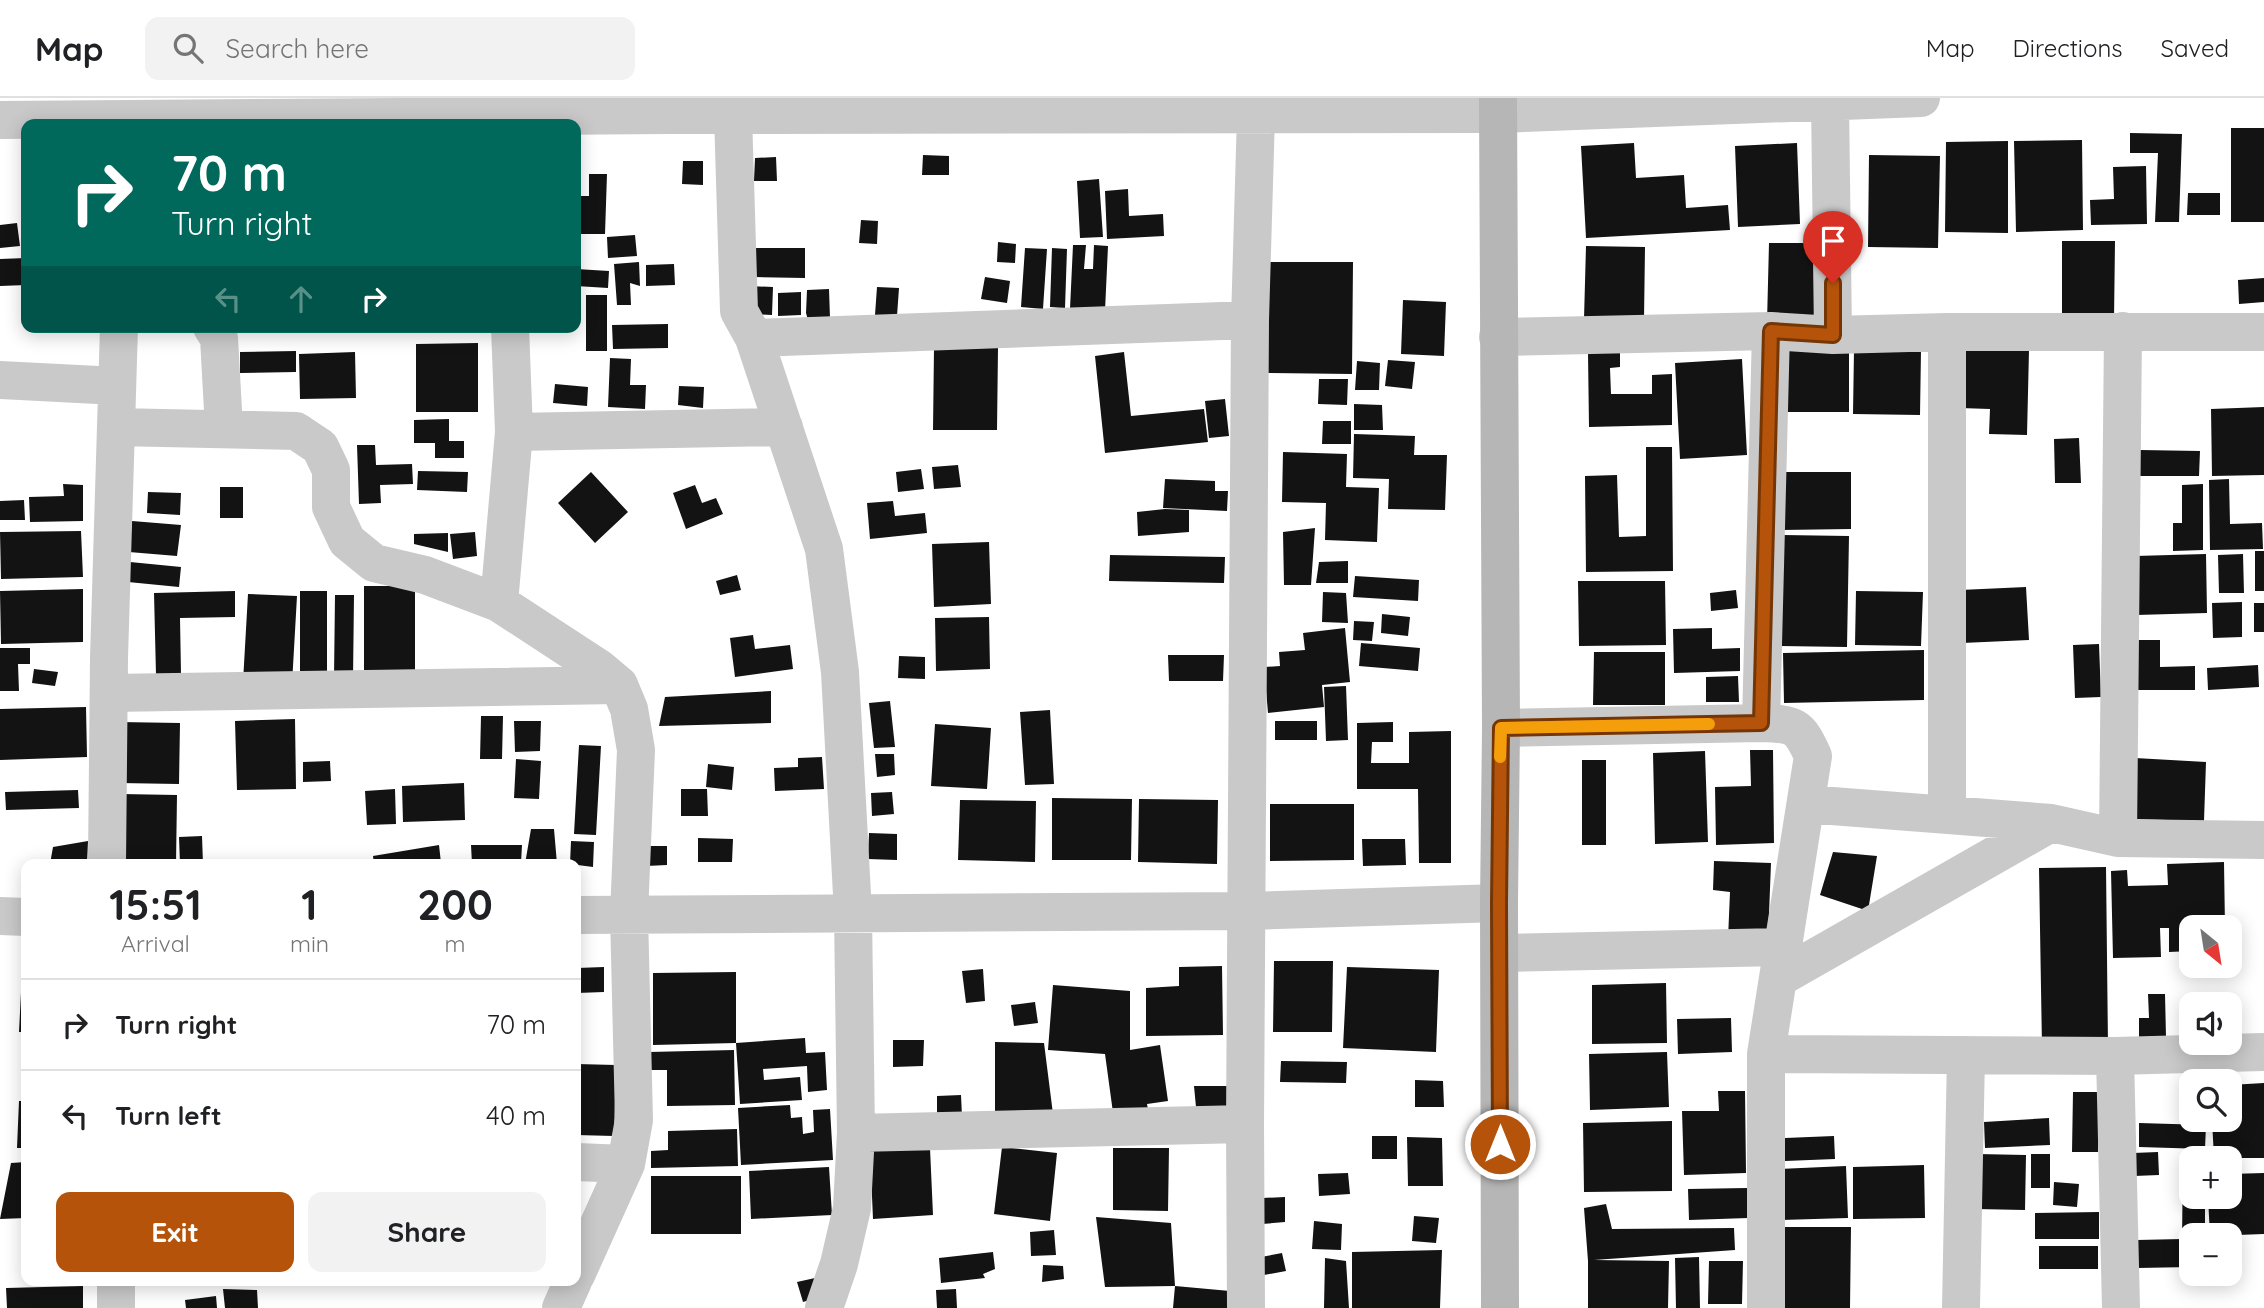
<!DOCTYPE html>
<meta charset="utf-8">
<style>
:root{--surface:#fff;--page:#f2f2f2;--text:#202124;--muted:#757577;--line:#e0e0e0;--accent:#b45309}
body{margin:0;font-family:Quicksand,sans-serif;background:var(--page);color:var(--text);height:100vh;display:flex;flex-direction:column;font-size:26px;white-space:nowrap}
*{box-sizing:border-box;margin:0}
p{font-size:23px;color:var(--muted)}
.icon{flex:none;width:38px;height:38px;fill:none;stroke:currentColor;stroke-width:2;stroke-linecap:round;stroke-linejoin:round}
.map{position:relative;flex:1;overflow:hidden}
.details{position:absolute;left:21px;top:761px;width:560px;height:427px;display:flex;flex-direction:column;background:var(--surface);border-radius:14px;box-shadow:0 4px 18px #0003}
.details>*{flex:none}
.top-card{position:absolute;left:21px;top:21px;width:560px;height:214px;border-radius:14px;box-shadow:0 4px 18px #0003;background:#00695c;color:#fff;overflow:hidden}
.needle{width:46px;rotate:150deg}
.controls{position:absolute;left:2179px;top:817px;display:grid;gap:14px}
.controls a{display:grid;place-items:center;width:63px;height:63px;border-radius:14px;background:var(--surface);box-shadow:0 4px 18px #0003;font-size:35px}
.pin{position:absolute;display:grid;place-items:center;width:60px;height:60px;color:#fff;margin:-72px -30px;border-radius:50% 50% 50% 0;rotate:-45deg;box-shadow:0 0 7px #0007}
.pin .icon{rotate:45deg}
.me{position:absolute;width:77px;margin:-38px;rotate:0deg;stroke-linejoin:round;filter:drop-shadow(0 0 5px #0008)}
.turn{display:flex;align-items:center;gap:24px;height:147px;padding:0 35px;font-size:32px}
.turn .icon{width:91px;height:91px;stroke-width:2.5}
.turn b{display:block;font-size:49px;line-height:60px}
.lanes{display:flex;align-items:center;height:66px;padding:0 35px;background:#0003;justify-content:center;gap:35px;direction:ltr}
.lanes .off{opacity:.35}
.eta{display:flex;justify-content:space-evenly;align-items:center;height:119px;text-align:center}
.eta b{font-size:42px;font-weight:700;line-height:49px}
.cta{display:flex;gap:14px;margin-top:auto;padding:14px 35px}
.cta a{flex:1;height:80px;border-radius:14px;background:var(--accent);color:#fff;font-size:28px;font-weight:700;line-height:80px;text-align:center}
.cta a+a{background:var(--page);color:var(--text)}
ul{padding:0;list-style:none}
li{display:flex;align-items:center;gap:21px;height:91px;padding:0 35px;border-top:2px solid var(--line)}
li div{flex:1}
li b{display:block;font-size:26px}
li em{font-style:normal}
header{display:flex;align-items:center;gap:42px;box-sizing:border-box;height:98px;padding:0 35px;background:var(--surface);border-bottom:2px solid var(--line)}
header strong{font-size:33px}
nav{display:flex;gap:38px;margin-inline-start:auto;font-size:24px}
.search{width:490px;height:63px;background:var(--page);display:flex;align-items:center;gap:18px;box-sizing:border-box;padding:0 24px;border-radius:14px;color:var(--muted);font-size:26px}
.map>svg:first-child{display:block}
</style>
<header>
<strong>Map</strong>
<div class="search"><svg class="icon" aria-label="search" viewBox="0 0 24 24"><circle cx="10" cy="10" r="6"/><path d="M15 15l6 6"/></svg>Search here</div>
<nav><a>Map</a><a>Directions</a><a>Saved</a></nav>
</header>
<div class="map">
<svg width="2264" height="1210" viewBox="0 0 2264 1210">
<rect width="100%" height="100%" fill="#fff"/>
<!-- building -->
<path fill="#131313" d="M2231,30H2264V124H2231Z
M2130,35L2182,36L2179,124H2155L2158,55H2130Z
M2082,42L2083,132L2016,134L2014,43Z
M2008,43V135L1945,134L1946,44Z
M1634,45L1636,80L1684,77L1686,110L1728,107L1730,132L1586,140L1581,48Z
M1797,45L1800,126L1738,129L1735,48Z
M923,57L949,58V77H922Z
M1869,57L1940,58L1938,150L1868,149Z
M776,59L777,83H754L755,60Z
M683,63H703V87L682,86Z
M2146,68L2147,126L2091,127L2090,102L2114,101L2113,69Z
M589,76H607L605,136H576V98H589Z
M1099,81L1103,139L1080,140L1077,83Z
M1128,91L1129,118L1163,116L1164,138L1107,141L1105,93Z
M2188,95H2220V117H2187Z
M861,122L878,123L877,146L859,145Z
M17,125L20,148L0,150V127Z
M635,137L637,158L608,160L607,139Z
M2062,143H2115L2114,223L2062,224Z
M998,144L1016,146L1015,165L997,164Z
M1769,145H1825L1824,226L1767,225Z
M1073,147H1086L1084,171H1093L1094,147L1108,148L1105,213L1070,211Z
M1586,148L1645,149L1644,222L1584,221Z
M755,150H805V180L755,179Z
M1025,150L1047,151L1043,211L1021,209Z
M1052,150L1067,151L1065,210L1050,209Z
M26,160V187L0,188V161Z
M639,164L640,188L630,185L631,207H617L614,166Z
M1266,164H1353L1352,276L1265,275Z
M674,166L675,187L646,188V167Z
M576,171L609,173L608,190L576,188Z
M985,179L1010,183L1007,205L981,201Z
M2264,180V204L2239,206L2238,182Z
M749,188L773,189L772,217L748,216Z
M877,189L899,190L897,218L875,217Z
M829,191L830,220L808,222L806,215L807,192Z
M801,194V217L778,218V195Z
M586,197H607V253H586Z
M1403,202L1446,204L1444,258L1401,256Z
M668,226V250L613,251L612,227Z
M478,245V314H416V246Z
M1849,246V314H1782L1781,247Z
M934,250H998L997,332H933Z
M1962,251L2029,252L2027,337L1989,336L1990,311L1960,310Z
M1854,252H1921L1920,317L1853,316Z
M296,253V274L240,275V254Z
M355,254L356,300L300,301L299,256Z
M1124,254L1131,318L1204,311L1208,344L1105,355L1095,258Z
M1620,254V269L1610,270L1611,296H1652V277L1672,276V327L1589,329L1588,255Z
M610,260L631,261L630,287H646L645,311L608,309Z
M1742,261L1747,357L1680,361L1675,265Z
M1388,262L1415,264L1412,291L1385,288Z
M1357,263L1380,265L1379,292H1355Z
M1319,281H1348L1347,307L1318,306Z
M555,286L588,289L587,308L553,305Z
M679,288L704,289L703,310L678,307Z
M1225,301L1229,338L1209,340L1205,303Z
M1354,306L1382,307L1383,332H1354Z
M2264,309V377L2212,378L2211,311Z
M449,321V343H464V360H435V345H414V322Z
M1323,323H1351V346H1322Z
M1354,336L1415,338L1414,357H1447L1445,412L1388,411L1389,381L1353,380Z
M2079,340L2081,385H2055L2054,341Z
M357,347H375L376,367L412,366L413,386L380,387L381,405L359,406Z
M1646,349H1672L1673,473L1586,474L1585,378L1617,377L1619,439L1646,438Z
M2140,352L2200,353L2199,378H2140Z
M1283,354L1347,356L1346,389L1379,390L1377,444L1325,442L1326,405L1282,404Z
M958,367L961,389L934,391L932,369Z
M921,371L924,391L898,394L896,374Z
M418,373L468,374L467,394L417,392Z
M591,374L628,414L595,445L558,405Z
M1781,374H1851V431L1781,432Z
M1165,381L1215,383V393H1228L1227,413L1163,410Z
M2229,381L2230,426L2262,425L2263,451L2210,452L2209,382Z
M63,386L83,387V423L30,424L29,399L64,398Z
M2203,386V452L2173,453V425H2182V387Z
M695,387L702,405L716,400L723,416L686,431L673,395Z
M220,389H243V420H220Z
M148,394L181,395L180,417L147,415Z
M24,402L25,422H0V403Z
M893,403L895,418L925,415L927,435L870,441L867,405Z
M1165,411L1189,412V434L1138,438L1137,414Z
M132,423L181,427L177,458L129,454Z
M1315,430L1311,487H1284L1283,434Z
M81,433L83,479L1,481L0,434Z
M475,434L477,458L453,461L450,436Z
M448,435V454L414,446V436Z
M1783,437L1849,438L1847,549L1780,548Z
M989,444L991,506L934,509L932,446Z
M2255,453H2264V493H2255Z
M2206,456L2207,515L2136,517L2135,458Z
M2243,456L2244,495H2219L2218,457Z
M1110,457L1225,459L1224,485L1109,483Z
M1348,463V485H1316L1319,464Z
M130,464L181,469L179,489L128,484Z
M737,477L741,492L720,497L716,483Z
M1355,478L1419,482L1418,503L1353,499Z
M1578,483H1665L1666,547L1579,548Z
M364,488H415V579H364Z
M2026,489L2029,542L1962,545L1960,492Z
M83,491V544L1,546L0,493Z
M1736,492L1738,510L1711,513L1710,495Z
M235,493V519L180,520L181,576L156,577L154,495Z
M300,493H327V585H300Z
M1856,493L1923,494L1921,548L1855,547Z
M1323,494L1346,495L1348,525L1322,524Z
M248,496L297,498L292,586L243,584Z
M335,497H354L353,581L334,580Z
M2242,504V539L2213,540L2212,505Z
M2254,505H2264V534H2254Z
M1382,516L1410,519L1408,538L1381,535Z
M989,519L990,571L936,573L935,520Z
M1354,523L1374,524L1372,543L1353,542Z
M1345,530L1350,584L1322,587L1324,609L1268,615L1264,569L1280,568L1279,554L1305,552L1303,535Z
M1712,530V551L1740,550V573L1674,575L1673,531Z
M753,537L755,551L790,547L793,571L735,579L730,540Z
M2136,542H2160V569L2195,568V592H2136Z
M1361,545L1420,550L1418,573L1359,568Z
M2099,546L2101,599L2075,600L2073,547Z
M0,550H30V566H18L19,593H0Z
M1924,552V602L1784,605L1783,555Z
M1594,554H1665V607H1593Z
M1168,557H1224L1223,583H1169Z
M899,558L925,559V581L898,580Z
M2258,567L2259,589L2208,592L2207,570Z
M34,571L58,574L55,588L32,585Z
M1738,578L1739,604H1706V579Z
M1346,588L1348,642L1326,643L1324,589Z
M771,593V625L659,628L665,599Z
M890,603L895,649L874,650L869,605Z
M86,609L87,659L0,662V611Z
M1050,612L1054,686L1025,687L1020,614Z
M481,618H503L502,661H480Z
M295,621L296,691L237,692L235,623Z
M514,623H541L540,653L515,654Z
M1275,623H1317V642H1275Z
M119,624L180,625L179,686L119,685Z
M1393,624V644H1372L1371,665H1409V634L1451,633V765H1419L1418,691H1357V625Z
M935,626L991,630L987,691L931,688Z
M579,647L601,648L596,737L574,736Z
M1750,652H1773L1774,745L1716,747L1715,689L1751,688Z
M1705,653L1708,744L1655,746L1653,655Z
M875,656H894L895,677L877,679Z
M822,659L824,691L775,693L774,670L798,669V660Z
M2135,660L2206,664L2204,723L2132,721Z
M516,661L541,663L539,701L514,700Z
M1582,662H1606V747H1582Z
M330,663L331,683L303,684V664Z
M708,666L734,669L732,692L706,689Z
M464,685L465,722L403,724L402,688Z
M395,691L396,726L367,727L365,693Z
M681,691H707L708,718H681Z
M78,692L79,710L6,712L5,694Z
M892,694L894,716L872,718L871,695Z
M121,696L177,697L176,766H119Z
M1052,700L1132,701L1131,762H1052Z
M1139,701L1218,702L1217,766L1138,764Z
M960,702L1036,703L1035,764L958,762Z
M1270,706H1354V762L1270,763Z
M531,731H554L557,766H525Z
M869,735L897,736V762L868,761Z
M202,738L203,766H180L179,739Z
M698,740L733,741L732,764H698Z
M1362,741H1405L1406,767L1363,768Z
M88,743L87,766H50L53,749Z
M571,743L594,744L593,769L570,766Z
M439,747L441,765L374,766L373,758Z
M471,747H522L521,765L472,766Z
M646,748H667V767L646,768Z
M1833,754L1877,758L1868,813L1820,797Z
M1714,763L1771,765L1768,842L1728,841L1730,794L1713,792Z
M2224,764L2225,830H2191V853L2169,854V830H2160L2161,859L2113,860L2111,773L2127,772L2128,788L2168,787L2167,766Z
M2106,769L2108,948L2042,949L2039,770Z
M1274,863H1333L1332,934H1273Z
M1222,868L1223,937L1146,938V890L1179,888V869Z
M604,869V894L577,895V870Z
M1347,869L1439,872L1436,954L1343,950Z
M983,871L985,903L966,905L962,873Z
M736,874V945L805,940L806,955L825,954L827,992L808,994L807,968L763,971L764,982L800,979L802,1002L740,1006L736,945L653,947V875Z
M22,875H26V934H19Z
M1666,885L1667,945L1592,946V887Z
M1053,887L1130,893V952L1160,947L1168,1003L1147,1006L1149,1017L1114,1022L1105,956L1048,952Z
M2148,896H2165L2166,939H2139V920H2149Z
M1035,904L1038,925L1014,928L1011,907Z
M1731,920L1732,954L1678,956L1677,921Z
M893,942H924L923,968L893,969Z
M995,944L1044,945L1053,1016L995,1019Z
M734,952L735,1007L667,1008V972H649V954Z
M1667,954L1669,1009L1590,1012L1589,956Z
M1281,963L1347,964L1346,985L1280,984Z
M576,966L616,967L614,1038L576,1037Z
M1415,982L1443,983L1444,1009H1415Z
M2264,985V1060H2214L2212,1022H2230V987Z
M1194,988H1228V1008L1196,1009Z
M1718,993H1745L1746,1075L1684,1077L1682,1013H1719Z
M2073,994H2100L2098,1054H2072Z
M961,997L962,1018L937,1019V998Z
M19,1003H26V1050H17Z
M790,1007L791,1020L802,1019L803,1036L814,1034L813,1012L830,1011L833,1062L741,1067L738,1010Z
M2049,1020L2050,1047L1985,1050L1984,1024Z
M1672,1023V1093L1584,1094L1583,1025Z
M2139,1025L2206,1027L2205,1051L2139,1049Z
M737,1031L738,1068L651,1070V1053L668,1052V1033Z
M1372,1038H1397V1061H1372Z
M1834,1038L1835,1061L1785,1063V1040Z
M1407,1039L1442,1040L1443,1088H1408Z
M1002,1049L1057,1055L1050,1123L994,1116Z
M930,1050L933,1117L873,1121L870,1053Z
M1113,1050H1169L1168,1113L1113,1112Z
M2158,1054L2159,1077L2134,1078L2133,1055Z
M1977,1056L2026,1057L2025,1112L1976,1111Z
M2031,1056H2050V1090H2031Z
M2183,1060H2191V1099H2205V1138H2191V1169L2137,1170V1142L2182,1141Z
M26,1064V1120L0,1121L11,1065Z
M1924,1067L1925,1120L1853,1121V1069Z
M1846,1068L1848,1120L1781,1122L1779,1071Z
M829,1069L832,1117L751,1121L749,1073Z
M1348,1075L1350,1096L1319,1098L1318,1076Z
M2264,1075V1136L2210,1138L2208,1099H2230V1076Z
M651,1078H741V1136H651Z
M2054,1084L2079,1086L2077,1109L2053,1107Z
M1747,1090L1748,1120L1689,1122L1688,1091Z
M1285,1099V1124L1262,1126V1100Z
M1606,1106L1612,1131L1734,1130L1735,1152L1594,1162L1669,1163L1668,1210H1588V1163L1584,1110Z
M2099,1114V1141H2035V1115Z
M1414,1118L1439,1120L1436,1145L1412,1143Z
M1096,1119L1171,1125L1175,1188L1230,1193L1229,1210H1173L1175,1188L1105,1189Z
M1314,1123L1342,1126L1341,1152L1312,1151Z
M1785,1129H1851L1850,1210H1785Z
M1054,1132L1056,1157L1031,1158L1030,1134Z
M2039,1148H2098V1171H2039Z
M1442,1152L1440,1210H1352V1154Z
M993,1154L995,1171L983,1176L985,1180L941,1185L939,1160Z
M1282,1155L1286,1173L1264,1177L1261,1159Z
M1699,1159L1700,1210H1676L1675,1160Z
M1325,1160L1346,1163L1349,1210H1324Z
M1709,1163H1743L1742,1206H1708Z
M1043,1167L1063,1168L1064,1181L1042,1184Z
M815,1180L820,1199L803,1204L797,1184Z
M83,1188V1210H7L6,1190Z
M223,1191L257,1192L258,1210H225Z
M956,1191L957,1210H937L936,1192Z
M216,1198L217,1210H186L185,1202Z"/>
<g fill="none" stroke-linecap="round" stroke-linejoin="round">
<!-- street -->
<path stroke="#c9c9c9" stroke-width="38" d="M1830,3L1833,237
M733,17L739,213L754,240L824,451L840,574L853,815L856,1035L852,1110L839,1166L824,1210
M0,22L669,17L1497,16L1921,0
M212,229L219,240L224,331
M1947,234V715
M1498,239L1771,233L1833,237L1947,234H2264
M754,240L1250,222
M0,282L117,288
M116,329L296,333L320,349L331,372V409L347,443L374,465L425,477L499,505L600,571L619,587L629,611L636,652L629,816L634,1022L626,1066L576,1177
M514,334L784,329
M499,505L514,334L510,229
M109,595L619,587
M1761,625L1771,233
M1501,630L1761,625C1795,626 1799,627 1813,658L1766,956V1210
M1806,706L2051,725L2118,740L2264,742
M2118,740L2123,233
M107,766L109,560L119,229
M576,817L1246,813L1499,805
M0,818L26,819
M1500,855L1783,849
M1779,880L2051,725
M1766,956L2115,958L2264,954
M2115,958L2121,1210
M856,1035L1245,1026
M576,1064L626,1066
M116,1183V1210
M561,1210L573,1183
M1246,1210L1245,1026L1250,222L1256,17
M1961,1210L1966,957"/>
<!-- secondary -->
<path stroke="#b6b6b6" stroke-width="38" d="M1498,0L1501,630L1499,805L1500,1210"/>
</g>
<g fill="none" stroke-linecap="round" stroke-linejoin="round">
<!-- route casing -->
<g stroke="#753606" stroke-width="18">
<path id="route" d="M1500,1046L1499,805L1501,630L1761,625L1771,233L1833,237V185"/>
</g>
<!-- route -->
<use href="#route" stroke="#b45309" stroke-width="12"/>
<!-- slow -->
<path stroke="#f59e0b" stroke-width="12" d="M1500,659L1501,630L1709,626"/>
</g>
</svg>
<div class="controls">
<a><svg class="needle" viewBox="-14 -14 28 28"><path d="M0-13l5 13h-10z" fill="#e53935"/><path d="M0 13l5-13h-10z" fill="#757577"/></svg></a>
<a><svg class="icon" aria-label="sound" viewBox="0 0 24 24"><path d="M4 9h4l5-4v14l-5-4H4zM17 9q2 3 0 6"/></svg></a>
<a><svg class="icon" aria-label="search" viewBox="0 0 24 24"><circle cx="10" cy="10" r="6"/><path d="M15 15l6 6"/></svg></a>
<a>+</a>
<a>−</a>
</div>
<div class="pin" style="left:1833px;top:185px;background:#d93025"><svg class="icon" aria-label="arrive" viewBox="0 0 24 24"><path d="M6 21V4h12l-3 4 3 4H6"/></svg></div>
<svg class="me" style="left:1500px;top:1046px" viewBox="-20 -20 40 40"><circle r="17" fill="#b45309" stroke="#fff" stroke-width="3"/><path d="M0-11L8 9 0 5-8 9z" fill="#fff"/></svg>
<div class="top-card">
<div class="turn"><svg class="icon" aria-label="right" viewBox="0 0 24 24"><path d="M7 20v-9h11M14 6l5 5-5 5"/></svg><div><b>70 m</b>Turn right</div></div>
<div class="lanes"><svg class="icon off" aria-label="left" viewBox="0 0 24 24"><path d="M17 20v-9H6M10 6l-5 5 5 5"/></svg><svg class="icon off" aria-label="ahead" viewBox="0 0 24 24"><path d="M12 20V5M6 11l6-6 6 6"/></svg><svg class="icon" aria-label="right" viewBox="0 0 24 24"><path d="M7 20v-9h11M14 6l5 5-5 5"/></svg></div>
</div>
<section class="details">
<div class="eta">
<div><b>15:51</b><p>Arrival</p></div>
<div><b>1</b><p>min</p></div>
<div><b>200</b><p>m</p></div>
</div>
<ul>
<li><svg class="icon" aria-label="right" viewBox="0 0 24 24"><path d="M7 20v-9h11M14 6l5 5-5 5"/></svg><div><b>Turn right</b></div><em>70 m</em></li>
<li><svg class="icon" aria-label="left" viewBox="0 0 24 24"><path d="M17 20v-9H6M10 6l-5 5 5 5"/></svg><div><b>Turn left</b></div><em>40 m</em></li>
</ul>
<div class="cta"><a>Exit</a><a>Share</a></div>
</section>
</div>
